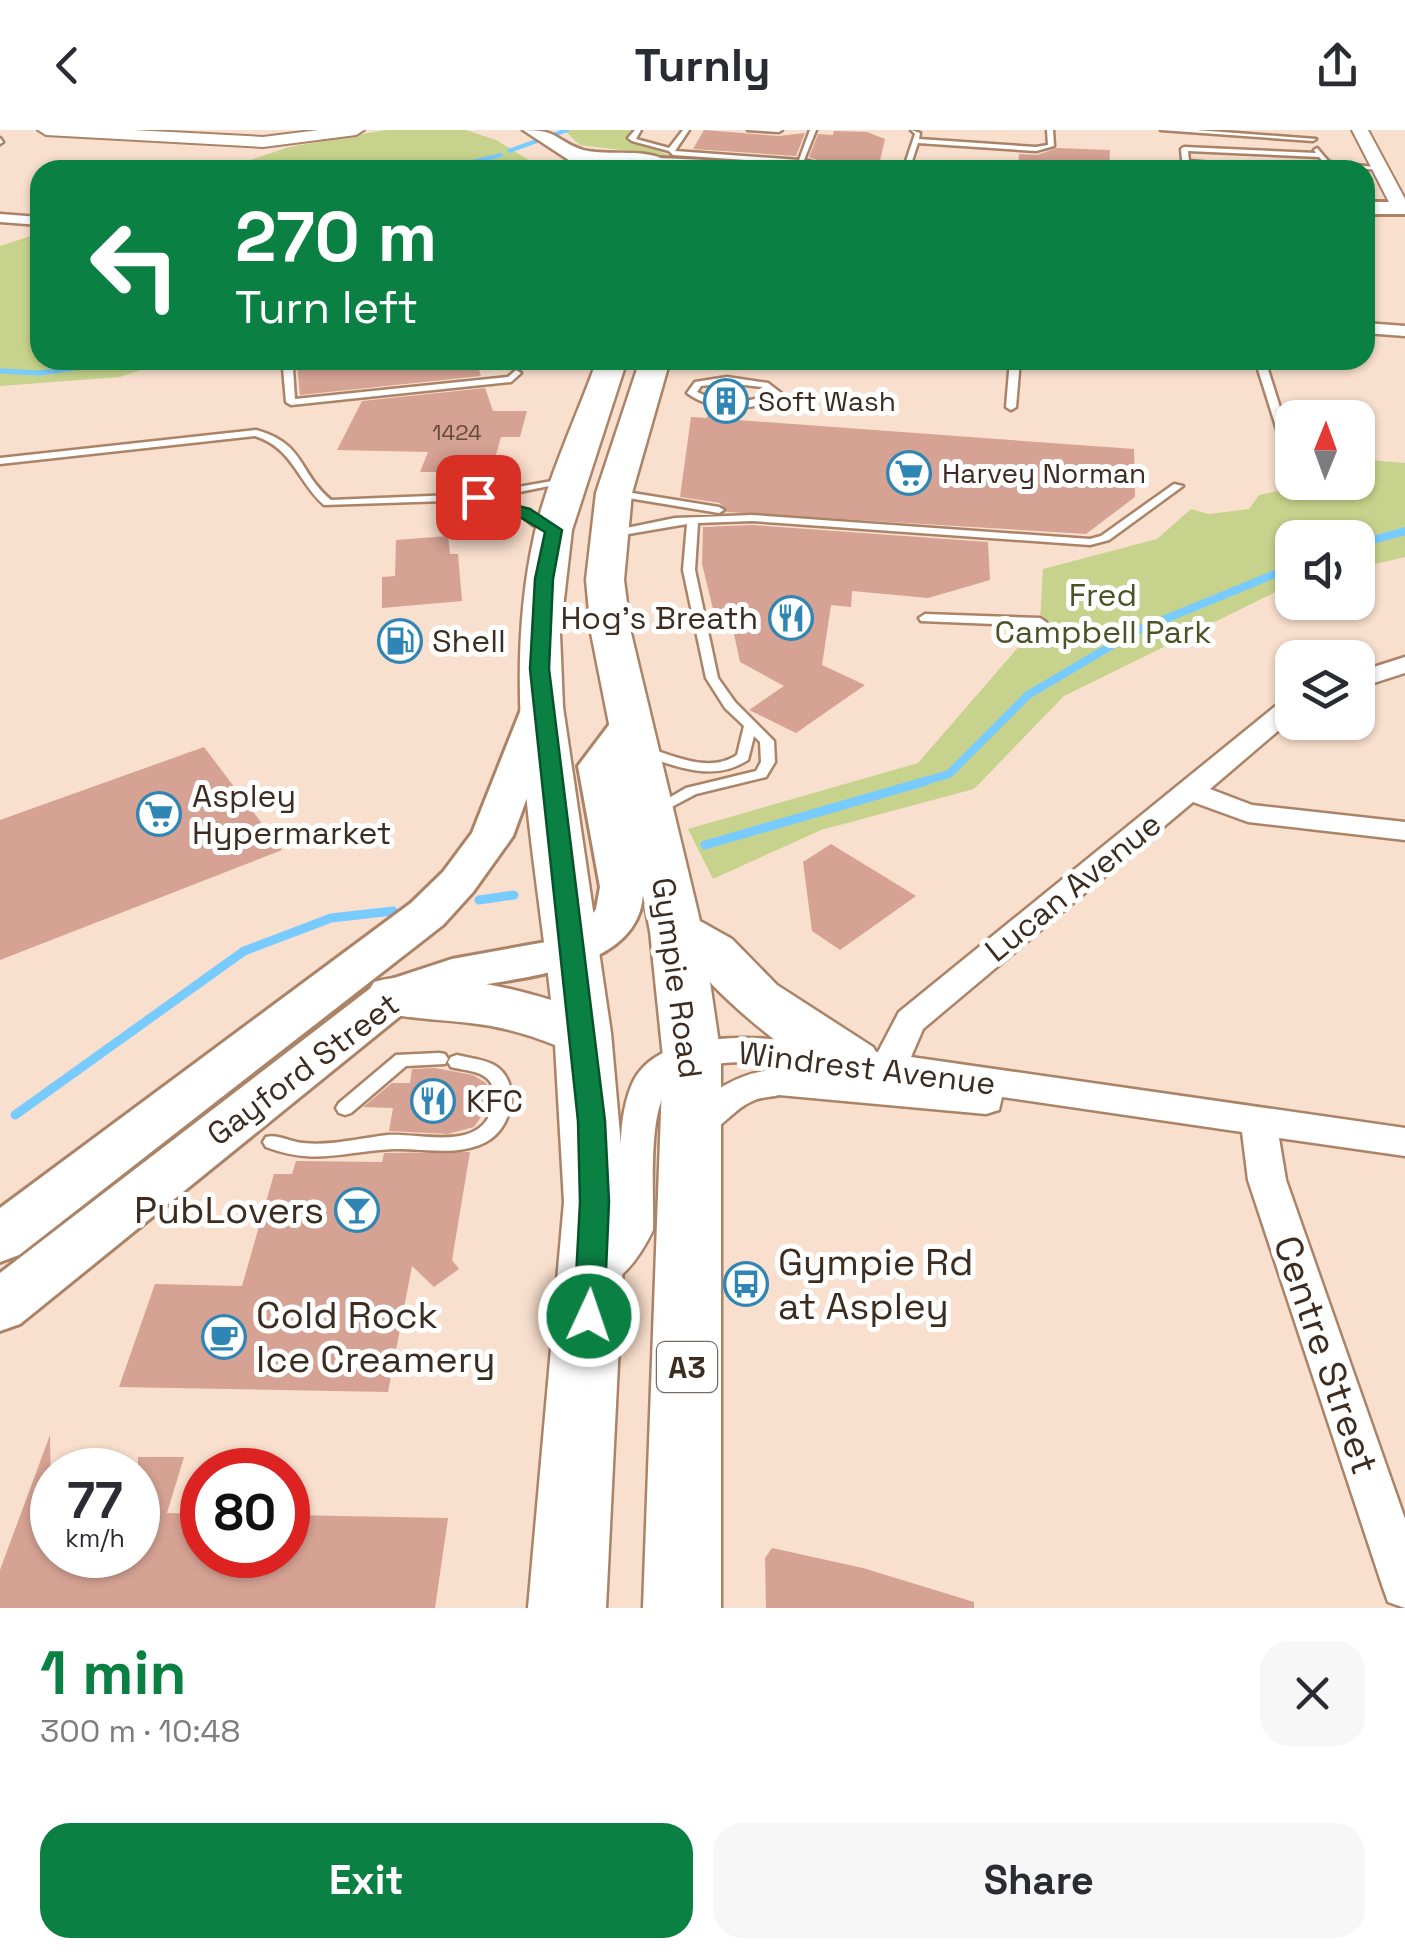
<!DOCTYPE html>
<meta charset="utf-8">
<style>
:root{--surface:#fff;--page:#f7f7f7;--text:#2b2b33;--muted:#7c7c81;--accent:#0b8043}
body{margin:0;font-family:"Space Grotesk",sans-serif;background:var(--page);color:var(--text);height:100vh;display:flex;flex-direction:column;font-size:38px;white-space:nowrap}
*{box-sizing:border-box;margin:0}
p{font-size:32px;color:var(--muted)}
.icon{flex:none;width:55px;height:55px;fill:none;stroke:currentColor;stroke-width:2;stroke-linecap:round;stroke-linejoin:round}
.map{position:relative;height:1478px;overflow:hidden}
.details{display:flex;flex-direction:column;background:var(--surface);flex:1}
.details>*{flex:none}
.banner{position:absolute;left:30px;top:30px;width:1345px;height:210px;border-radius:30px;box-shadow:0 2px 8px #0004;background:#0b8043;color:#fff;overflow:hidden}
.needle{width:65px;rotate:1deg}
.controls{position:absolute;left:1275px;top:270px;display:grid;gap:20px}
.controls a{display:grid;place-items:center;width:100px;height:100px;border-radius:20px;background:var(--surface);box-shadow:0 2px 8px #0004;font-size:50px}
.speed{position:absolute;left:30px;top:1318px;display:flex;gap:20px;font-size:50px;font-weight:700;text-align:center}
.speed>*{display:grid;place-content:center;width:130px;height:130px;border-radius:50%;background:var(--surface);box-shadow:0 2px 8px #0004;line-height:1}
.speed small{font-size:25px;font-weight:400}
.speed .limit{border:15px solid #d22;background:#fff;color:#111}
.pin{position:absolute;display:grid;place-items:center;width:85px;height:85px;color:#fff;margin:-42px;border-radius:20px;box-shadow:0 5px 15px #0006}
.me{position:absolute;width:110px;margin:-55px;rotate:3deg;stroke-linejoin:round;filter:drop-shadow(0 0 8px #0008)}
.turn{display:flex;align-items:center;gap:35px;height:210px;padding:0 40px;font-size:45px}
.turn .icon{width:130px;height:130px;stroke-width:2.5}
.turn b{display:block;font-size:70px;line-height:85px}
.round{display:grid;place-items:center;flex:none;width:105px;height:105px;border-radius:30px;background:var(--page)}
.overview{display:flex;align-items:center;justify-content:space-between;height:170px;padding:0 40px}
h1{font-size:60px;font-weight:700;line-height:75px;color:var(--accent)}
.primary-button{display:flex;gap:20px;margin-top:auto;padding:20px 40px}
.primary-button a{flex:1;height:115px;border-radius:30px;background:var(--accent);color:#fff;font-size:40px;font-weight:700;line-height:115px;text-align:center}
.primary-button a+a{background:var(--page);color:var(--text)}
header{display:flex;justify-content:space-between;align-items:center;height:130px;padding:0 40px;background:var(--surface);font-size:45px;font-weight:700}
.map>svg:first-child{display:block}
</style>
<header><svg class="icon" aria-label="back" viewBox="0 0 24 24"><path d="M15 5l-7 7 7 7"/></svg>Turnly<svg class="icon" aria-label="share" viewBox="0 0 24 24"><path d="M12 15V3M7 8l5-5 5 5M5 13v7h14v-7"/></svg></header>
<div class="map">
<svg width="1405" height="1478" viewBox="0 0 1405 1478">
<rect width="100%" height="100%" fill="#f9dfcd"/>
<!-- green -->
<path fill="#c7d38c" d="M386,0H466L496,10L532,32L495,40H221L289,17Z
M564,0H634L628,9L671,26L580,15Z
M40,103V230H170L120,247L0,256V116Z
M1358,329L1405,333V427L1358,438V408H1292V454L1064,566L974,659L821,700L713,749L688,699L918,633L1040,492L1043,439L1157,409L1191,379L1209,384L1249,379L1259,365L1314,353L1358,352Z"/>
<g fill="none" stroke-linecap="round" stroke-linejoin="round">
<!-- stream-far3 -->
<path stroke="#77cbfe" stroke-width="4" d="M509,21L567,0
M438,40L501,25"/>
<!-- stream-far2 -->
<path stroke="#77cbfe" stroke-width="5" d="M0,241L40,243L131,230"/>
<!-- stream-far1 -->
<path stroke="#77cbfe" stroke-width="8" d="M1358,414L1405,401
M918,653L949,644L1028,565L1136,501L1292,437"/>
<!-- stream -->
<path stroke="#77cbfe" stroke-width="9" d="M705,715L926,651
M479,770L514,765
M15,985L244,821L331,788L393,781"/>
</g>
<!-- building -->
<path fill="#d5a294" d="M704,0L779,6L805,3L796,26L693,19Z
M834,1L867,2L885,9L879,35L823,32L809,27L818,4L833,5Z
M1057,18L1110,20L1109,40H1018L1019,24L1037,25Z
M346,230H476L481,246L300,265L297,234Z
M485,258L493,281H527L520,307H501L491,342H420L428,322L337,320L362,271Z
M709,278L739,281L737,290L1134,319L1135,367L1086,404L727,382L720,373L680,367L691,287L707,288Z
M752,395L988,412L990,450L928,468L852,461L851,477L831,475L822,535L865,555L796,603L749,580L784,556L740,532L729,480L713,479L702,434L703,397Z
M448,406L450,424H458L462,471L382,478V447L395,446L396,410Z
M204,617L282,720L0,830V690Z
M831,714L916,766L840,820L812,801L803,732Z
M435,938L473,945L486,953L490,961L488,977L474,997L448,1004L389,1001L393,978L363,977L392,953H410L412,939Z
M470,1022L452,1130L459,1139L434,1157L412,1136L388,1262L119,1257L155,1154L242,1156L274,1044H292L296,1031L382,1032L384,1023Z
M50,1305L52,1425H138V1327H184L167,1383L202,1384V1425H288V1385L448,1388L435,1478H0V1440Z
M772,1418L863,1438L974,1472V1478H766L765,1428Z"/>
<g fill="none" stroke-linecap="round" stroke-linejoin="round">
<!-- service casing -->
<g stroke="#ab8367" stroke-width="5">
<path id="service" d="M635,0H641L636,9L669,18L683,0H689L675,21L799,30L810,0H816L804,30L816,33L806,40H798L806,34L673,25L669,21L632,11L628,8Z
M748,0H782L779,2Z
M911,0L920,3L919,9L1036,17L1048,15L1047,0H1053L1054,16L1036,21L918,13L909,40H903L915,4Z
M1161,0H1196L1316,9L1313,11Z
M0,8L3,12L0,14Z
M1184,17L1316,23L1314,20L1317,18L1329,32L1383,38L1380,40L1327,36L1319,27L1188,21L1189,31L1301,40L1189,35V40H1183L1181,19Z
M1010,230H1020L1016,277L1011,280L1006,277Z
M1255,230H1265L1289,306L1288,308L1279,306Z
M288,235L293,238L295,269L508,247L516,240L521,243L511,252L291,275L286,272L283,238Z
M727,247L768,253L781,263C759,284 710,281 687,263L695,252ZM727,253L762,257L770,263C749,275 719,273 697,262L701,256Z
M256,300C306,314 297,341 331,370L478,364L569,348V352L490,368C516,376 538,386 560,400L558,402H550L533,395L520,384L476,370L324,375C297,351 293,318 255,306L0,334V328Z
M1174,354L1183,356L1109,410L1090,415L752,391L698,393L695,440L718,548L735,572L774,611L775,632L766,647L696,664L662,682L657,683L650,679L686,658L756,641L761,632L760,612L754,606L748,630C713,653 675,636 639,624L637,621L644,617C674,625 708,644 737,625L744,596L725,578L706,548L683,440L687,394L611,407L605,404L607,402L675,388L752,385L1090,409L1101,406Z
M614,360L719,377L724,380L719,383L610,365V361Z
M925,484L1040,488L1046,492L1040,496L921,491L919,488Z
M439,923L445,924L448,929L445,934L406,936L351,983L345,985L339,983L336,978L339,973L396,925Z
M457,925C469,928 483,929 494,935C523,952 512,999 486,1012C457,1027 425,1018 394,1019C344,1021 316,1036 266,1017L263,1012L266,1007C278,1004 290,1012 303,1013C332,1016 360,1008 388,1005C420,1003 481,1022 492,978C494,971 495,961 492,955C485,940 465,941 451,937L448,932L451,927Z"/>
</g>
<!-- minor casing -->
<g stroke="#ab8367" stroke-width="5">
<path id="minor" d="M0,84L40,87V95L0,92Z
M1365,193L1405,196V206L1365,203Z
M1405,527V543L1358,558V542Z
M1292,568V589L1210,659L1252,675L1405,692V710L1248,692L1193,672L923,899L911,927L1405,998V1026L1279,1008L1286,1050L1405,1389V1478L1388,1472L1382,1455L1248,1050L1242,1002L1002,967L999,980L986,984L779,965C772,967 762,967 755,970C727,980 712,1018 679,1007L674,997C680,985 691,979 702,970C758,929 786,939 851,945C804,939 696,912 666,961C648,989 654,1066 653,1100C641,1125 617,1164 586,1153L580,1141C588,1124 611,1109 615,1091C626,1046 613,999 632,954C664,882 818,914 878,922L899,882L1283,570Z"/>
</g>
<!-- tertiary casing -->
<g stroke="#ab8367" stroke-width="4">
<path id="tertiary" d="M38,0H133L263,7L319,0H364L356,5L263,17L46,5Z
M1352,0H1368L1405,69V82L1392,78Z"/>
</g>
<!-- secondary casing -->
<g stroke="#ab8367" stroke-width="6">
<path id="secondary" d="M659,28L798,34L808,40H581L591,34Z
M1365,72H1405V84H1365Z
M541,566L554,569L560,577L513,706L473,762L443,795L19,1125L0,1132V1078L411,773L443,742L472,703L522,577L528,569Z
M631,580L644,583L650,591L618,636C626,674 642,717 643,756C647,845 511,846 452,861C438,865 423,872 410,878L20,1194L0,1201V1143L376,854L452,829L546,812L588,790L596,779L600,757L578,636L618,583Z"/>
</g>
<!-- trunk casing -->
<g stroke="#ab8367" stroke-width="5">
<path id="trunk" d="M523,0C561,0 555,11 583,20C608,27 651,16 670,34L662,40L608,36L611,40H584Z
M597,230H627L572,400L560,504L563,577L611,903L626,1072L606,1478H528L564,1072L555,915C528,904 499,896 470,893C437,889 405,889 374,880L366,866L374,852C421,838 503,855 551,870C534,716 500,555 535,402C549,344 577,286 597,230Z
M640,230H670L632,363L624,450L631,503L700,791L732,809L777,855L873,917L882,932L873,947C866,950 858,954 851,953C817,950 733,878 710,852L721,927V1478H643L663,927L650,801L591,503L586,450L596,363Z"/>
</g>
<!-- service -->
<use href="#service" fill="#fff" fill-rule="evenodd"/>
<!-- minor -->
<use href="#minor" fill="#fff" fill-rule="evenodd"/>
<!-- tertiary -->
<use href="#tertiary" fill="#fff" fill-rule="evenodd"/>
<!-- secondary -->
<use href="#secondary" fill="#fff" fill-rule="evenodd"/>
<!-- trunk -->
<use href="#trunk" fill="#fff" fill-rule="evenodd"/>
</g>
<!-- route -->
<path fill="#0b8043" stroke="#07532c" stroke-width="2.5" d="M472,364L530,379L562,400L553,449L549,539L605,991L609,1072L604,1186L600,1195L589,1199L578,1195L574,1186L580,1072L578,991L530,539L535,449L545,402L518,386L472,371Z"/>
<!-- icons -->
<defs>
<g id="building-ring" transform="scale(2.25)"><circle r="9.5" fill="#fff" stroke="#2f86b5" stroke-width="1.5"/><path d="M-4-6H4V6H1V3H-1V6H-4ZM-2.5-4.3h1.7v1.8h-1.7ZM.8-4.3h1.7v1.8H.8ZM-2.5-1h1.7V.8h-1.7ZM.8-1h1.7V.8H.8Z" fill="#2f86b5"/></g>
<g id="supermarket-ring" transform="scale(2.25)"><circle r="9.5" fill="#fff" stroke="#2f86b5" stroke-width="1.5"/><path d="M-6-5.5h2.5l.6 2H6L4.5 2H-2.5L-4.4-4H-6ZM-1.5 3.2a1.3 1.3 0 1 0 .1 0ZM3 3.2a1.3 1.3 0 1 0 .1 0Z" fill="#2f86b5"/></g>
<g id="restaurant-ring" transform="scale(2.25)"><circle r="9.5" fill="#fff" stroke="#2f86b5" stroke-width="1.5"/><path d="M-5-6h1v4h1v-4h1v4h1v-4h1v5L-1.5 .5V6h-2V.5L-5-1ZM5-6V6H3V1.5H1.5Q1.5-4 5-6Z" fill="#2f86b5"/></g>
<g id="fuel-ring" transform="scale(2.25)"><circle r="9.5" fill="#fff" stroke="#2f86b5" stroke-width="1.5"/><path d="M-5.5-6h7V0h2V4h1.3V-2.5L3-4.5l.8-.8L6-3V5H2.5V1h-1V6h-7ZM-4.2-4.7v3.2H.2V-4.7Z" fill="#2f86b5"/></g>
<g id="bar-ring" transform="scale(2.25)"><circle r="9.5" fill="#fff" stroke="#2f86b5" stroke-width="1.5"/><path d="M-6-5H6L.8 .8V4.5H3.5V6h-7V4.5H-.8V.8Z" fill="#2f86b5"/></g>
<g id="bus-ring" transform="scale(2.25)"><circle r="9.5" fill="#fff" stroke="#2f86b5" stroke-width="1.5"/><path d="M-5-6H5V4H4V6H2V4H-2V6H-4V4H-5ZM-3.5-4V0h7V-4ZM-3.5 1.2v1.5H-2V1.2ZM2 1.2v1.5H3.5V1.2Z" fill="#2f86b5"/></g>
<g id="cafe-ring" transform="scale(2.25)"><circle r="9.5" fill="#fff" stroke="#2f86b5" stroke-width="1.5"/><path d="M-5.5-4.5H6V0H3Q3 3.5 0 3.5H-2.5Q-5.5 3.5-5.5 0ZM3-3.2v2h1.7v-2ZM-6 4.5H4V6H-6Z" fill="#2f86b5"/></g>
</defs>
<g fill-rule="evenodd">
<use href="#building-ring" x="726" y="271"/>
<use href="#supermarket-ring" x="909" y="343"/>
<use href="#restaurant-ring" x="791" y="488"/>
<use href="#fuel-ring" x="400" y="511"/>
<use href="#supermarket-ring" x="159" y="684"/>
<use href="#restaurant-ring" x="433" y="971"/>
<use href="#bar-ring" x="357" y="1080"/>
<use href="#bus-ring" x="746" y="1154"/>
<use href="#cafe-ring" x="224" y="1207"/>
</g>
<g text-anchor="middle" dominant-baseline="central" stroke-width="10" stroke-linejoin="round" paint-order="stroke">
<!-- far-number labels -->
<g font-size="22" fill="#634a3e">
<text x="457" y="302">1424</text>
</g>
<!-- far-poi labels -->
<g font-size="28" fill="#3d2d21" stroke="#fff" text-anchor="start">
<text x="758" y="271">Soft Wash</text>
<text x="942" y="343">Harvey Norman</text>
</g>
<!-- shield labels -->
<rect fill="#fff" stroke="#776c64" stroke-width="2.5" x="657" y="1212" width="60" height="50" rx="8"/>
<g font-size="30" font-weight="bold" fill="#3d2d21">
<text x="687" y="1237">A3</text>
</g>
<!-- park labels -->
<g font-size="32" fill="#4c5326" stroke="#fff">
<text x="1103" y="465">Fred<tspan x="1103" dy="37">Campbell Park</tspan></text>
</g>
<!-- poi labels -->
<g font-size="32" fill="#3d2d21" stroke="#fff" text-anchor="start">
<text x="758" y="488" text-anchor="end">Hog's Breath</text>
<text x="432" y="511">Shell</text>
<text x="192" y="666">Aspley<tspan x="192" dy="37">Hypermarket</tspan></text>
<text x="466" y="971">KFC</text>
</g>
<!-- street labels -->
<g font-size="32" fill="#3d2d21" stroke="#fff">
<text transform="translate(1073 757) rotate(-39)">Lucan Avenue</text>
<text transform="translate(677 848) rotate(82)">Gympie Road</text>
<text transform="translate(867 938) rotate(7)">Windrest Avenue</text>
<text transform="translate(303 939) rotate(-37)">Gayford Street</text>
</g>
<!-- near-poi labels -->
<g font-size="38" fill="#3d2d21" stroke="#fff" text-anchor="start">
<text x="324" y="1080" text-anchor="end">PubLovers</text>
<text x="778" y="1132">Gympie Rd<tspan x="778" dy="44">at Aspley</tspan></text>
<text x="256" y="1185">Cold Rock<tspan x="256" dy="44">Ice Creamery</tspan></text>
</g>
<!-- near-street labels -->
<g font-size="38" fill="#3d2d21" stroke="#fff">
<text transform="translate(1326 1225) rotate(71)">Centre Street</text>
</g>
</g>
</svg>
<div class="controls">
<a><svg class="needle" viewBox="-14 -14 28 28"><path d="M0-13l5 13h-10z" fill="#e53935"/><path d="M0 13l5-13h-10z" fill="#7c7c81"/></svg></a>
<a><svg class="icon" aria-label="sound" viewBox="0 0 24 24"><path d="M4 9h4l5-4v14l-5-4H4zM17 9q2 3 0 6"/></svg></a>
<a><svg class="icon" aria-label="layers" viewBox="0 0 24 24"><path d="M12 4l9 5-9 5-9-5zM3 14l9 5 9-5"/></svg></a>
</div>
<div class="speed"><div>77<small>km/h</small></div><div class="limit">80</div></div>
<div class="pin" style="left:478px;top:367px;background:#d93025"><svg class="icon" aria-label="arrive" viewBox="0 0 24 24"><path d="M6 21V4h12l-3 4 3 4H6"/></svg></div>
<svg class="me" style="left:589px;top:1186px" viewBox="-20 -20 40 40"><circle r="17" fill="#0b8043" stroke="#fff" stroke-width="3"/><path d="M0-11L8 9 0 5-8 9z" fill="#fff"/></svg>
<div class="banner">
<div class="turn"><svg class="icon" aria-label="left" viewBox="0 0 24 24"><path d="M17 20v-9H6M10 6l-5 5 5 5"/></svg><div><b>270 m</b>Turn left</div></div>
</div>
</div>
<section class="details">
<div class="overview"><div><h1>1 min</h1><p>300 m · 10:48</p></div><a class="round"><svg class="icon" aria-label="close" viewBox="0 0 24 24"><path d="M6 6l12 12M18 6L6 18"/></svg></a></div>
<div class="primary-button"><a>Exit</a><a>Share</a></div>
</section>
